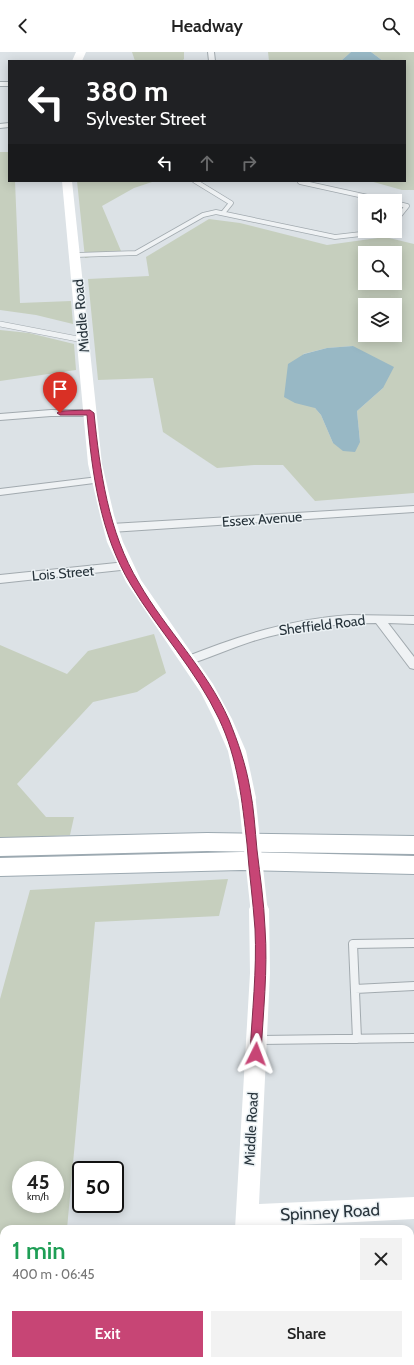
<!DOCTYPE html>
<meta charset="utf-8">
<style>
:root{--surface:#fff;--page:#f2f2f2;--text:#222;--muted:#767676;--accent:#c74575}
body{margin:0;font-family:Cabin,sans-serif;background:var(--page);color:var(--text);height:100vh;display:flex;flex-direction:column;font-size:15px;white-space:nowrap}
*{box-sizing:border-box;margin:0}
p{font-size:13px;color:var(--muted)}
.icon{flex:none;width:22px;height:22px;fill:none;stroke:currentColor;stroke-width:2;stroke-linecap:round;stroke-linejoin:round}
.map{position:relative;flex:1;overflow:hidden}
.side{position:absolute;left:0px;top:1173px;width:414px;height:140px;display:flex;flex-direction:column;background:var(--surface);border-radius:12px 12px 0 0;box-shadow:0 2px 10px #0003}
.side>*{flex:none}
.hud{position:absolute;left:8px;top:8px;width:398px;height:122px;border-radius:0px;box-shadow:0 2px 10px #0003;background:#202124;color:#fff;overflow:hidden}
.controls{position:absolute;left:358px;top:142px;display:grid;gap:8px}
.controls a{display:grid;place-items:center;width:44px;height:44px;border-radius:0px;background:var(--surface);box-shadow:0 2px 10px #0003;font-size:20px}
.speed{position:absolute;left:12px;top:1109px;display:flex;gap:8px;font-size:20px;font-weight:700;text-align:center}
.speed>*{display:grid;place-content:center;width:52px;height:52px;border-radius:50%;background:var(--surface);box-shadow:0 2px 10px #0003;line-height:1}
.speed small{font-size:10px;font-weight:400}
.speed .limit{border:2px solid #111;border-radius:6px;background:#fff;color:#111}
.pin{position:absolute;display:grid;place-items:center;width:34px;height:34px;color:#fff;margin:-41px -17px;border-radius:50% 50% 50% 0;rotate:-45deg;box-shadow:0 0 4px #0007}
.pin .icon{rotate:45deg}
.me{position:absolute;width:44px;margin:-22px;rotate:3deg;stroke-linejoin:round;filter:drop-shadow(0 0 3px #0008)}
.turn{display:flex;align-items:center;gap:14px;height:84px;padding:0 12px;font-size:18px}
.turn .icon{width:52px;height:52px;stroke-width:2.5}
.turn b{display:block;font-size:28px;line-height:34px}
.lanes{display:flex;align-items:center;height:38px;padding:0 12px;background:#0003;justify-content:center;gap:20px;direction:ltr}
.lanes .off{opacity:.35}
.round{display:grid;place-items:center;flex:none;width:42px;height:42px;border-radius:0px;background:var(--page)}
.headline{display:flex;align-items:center;justify-content:space-between;height:68px;padding:0 12px}
h1{font-size:24px;font-weight:600;line-height:30px;color:#1e9e55}
.primary-button{display:flex;gap:8px;margin-top:auto;padding:8px 12px}
.primary-button a{flex:1;height:46px;border-radius:0px;background:var(--accent);color:#fff;font-size:16px;font-weight:600;line-height:46px;text-align:center}
.primary-button a+a{background:var(--page);color:var(--text)}
header{display:flex;justify-content:space-between;align-items:center;height:52px;padding:0 12px;background:var(--surface);font-size:18px;font-weight:600}
.map>svg:first-child{display:block}
</style>
<header><svg class="icon" aria-label="back" viewBox="0 0 24 24"><path d="M15 5l-7 7 7 7"/></svg>Headway<svg class="icon" aria-label="search" viewBox="0 0 24 24"><circle cx="10" cy="10" r="6"/><path d="M15 15l6 6"/></svg></header>
<div class="map">
<svg width="414" height="1313" viewBox="0 0 414 1313">
<rect width="100%" height="100%" fill="#dce2e6"/>
<!-- green -->
<path fill="#c6cfbe" fill-rule="evenodd" d="M132,0H184V7L182,9H135Z
M268,0H351L342,8L344,9H269Z
M371,0H414V138H402L370,129H405V9H383Z
M0,100H9V129H15L20,251L71,249L73,272L36,263L0,258Z
M77,129H155L134,136L102,154L121,199L85,206Z
M209,167L240,171L327,193L385,185L414,192V441L315,449L283,413H254L217,416L163,380L153,326L98,328L88,227L149,224L146,205ZM365,201H395V231H365ZM365,253H395V283H365ZM353,294L383,336L357,359L360,390L333,391L321,363L315,356L303,302L327,296Z
M0,278L29,281L74,292L76,318L0,329Z
M154,582L166,621L137,640L93,650L17,732L46,765H74L70,783L0,787V593L67,622L88,599Z
M228,827L219,864L95,870L67,1177H4V1309H24L22,1313H0V947L30,838ZM21,1118H55V1152H21Z"/>
<!-- water -->
<path fill="#98b8c5" d="M351,0H371L383,9L342,8Z
M353,294L394,315L383,336L357,359L360,390L355,400L343,399L333,391L321,363L315,356L295,351L284,345L288,312L304,302L327,296Z"/>
<g fill="none" stroke-linecap="round" stroke-linejoin="round">
<!-- lane-far2 casing -->
<g stroke="#a2aaaf" stroke-width="5.5">
<path id="lane-far2" d="M195,129L231,151L223,161
M300,130L386,149
M395,151L407,154L395,169
M76,203L136,201L203,163L216,160L335,185L387,179"/>
</g>
<!-- lane-far1 casing -->
<g stroke="#a2aaaf" stroke-width="6">
<path id="lane-far1" d="M0,272L83,288"/>
</g>
<!-- lane casing -->
<g stroke="#a2aaaf" stroke-width="10">
<path id="lane" d="M355,937L414,934
M357,987L353,892L414,891
M260,988L414,986"/>
</g>
<!-- street casing -->
<g stroke="#a2aaaf" stroke-width="2">
<path id="street" d="M208,0H214L215,9H209Z
M0,30H9V34H0Z
M9,71V75L0,76V72Z
M51,358H90L95,361L90,364H51L0,368V362Z
M98,425L102,426L103,428L102,430L0,443V437Z
M414,454V460L111,480L107,479L106,476L107,473L111,472Z
M126,510L130,511L131,514L130,517L0,531V523Z
M350,563L414,564V572L388,571L414,605V617L410,616L376,571C334,571 293,577 253,589C231,596 209,606 187,613L183,612L181,609L183,606C237,584 291,567 350,563Z"/>
</g>
<!-- primary casing -->
<g stroke="#9ca9b1" stroke-width="2">
<path id="primary" d="M207,781L414,784V802L207,799L0,804V786Z
M241,800L414,804V822L241,818L0,824V806Z"/>
</g>
<!-- lane-far2 -->
<use href="#lane-far2" stroke="#eff2f4" stroke-width="4"/>
<!-- lane-far1 -->
<use href="#lane-far1" stroke="#eff2f4" stroke-width="5"/>
<!-- lane -->
<use href="#lane" stroke="#eff2f4" stroke-width="8"/>
<!-- street -->
<use href="#street" fill="#eff2f4" fill-rule="evenodd"/>
<!-- secondary -->
<path fill="#fff" fill-rule="evenodd" d="M76,0H86L82,9H72Z
M62,129H72L102,412L114,463L123,490L141,528L213,632L232,667L246,699L256,746L253,751L247,753L241,751L238,746L228,699L214,667L201,641L126,530L107,490L100,463L88,412Z
M259,848L266,851L269,857L270,921L259,1152L414,1145V1167L258,1175L257,1177H235L250,921L249,857L252,851Z
M226,1309H250V1313H226Z"/>
<!-- primary -->
<use href="#primary" fill="#fff" fill-rule="evenodd"/>
<!-- secondary-bridge -->
<path stroke="#fff" stroke-width="17" d="M247,746L259,857"/>
</g>
<!-- route -->
<path fill="#c74575" stroke="#812d4c" d="M90,358L94,361C100,419 108,480 139,531C166,578 207,618 229,668C238,690 246,713 250,737C254,756 255,778 257,798C260,824 264,850 265,876C268,918 263,961 261,1002L259,1006L256,1008L252,1006L250,1002C252,961 257,918 255,877C253,848 249,820 247,792C242,748 238,707 219,667C196,618 158,578 131,533C100,482 92,421 87,363H60L57,361L60,359Z"/>
<g text-anchor="middle" dominant-baseline="central" stroke-width="3" stroke-linejoin="round" paint-order="stroke">
<!-- street labels -->
<g font-size="14" fill="#27333b" stroke="#ebf1f4">
<text transform="translate(81 264) rotate(-95)">Middle Road</text>
<text transform="translate(262 467) rotate(-4)">Essex Avenue</text>
<text transform="translate(63 521) rotate(-5)">Lois Street</text>
<text transform="translate(322 573) rotate(-7)">Sheffield Road</text>
<text transform="translate(251 1077) rotate(-87)">Middle Road</text>
</g>
<!-- near-street labels -->
<g font-size="17" fill="#27333b" stroke="#ebf1f4">
<text transform="translate(330 1160) rotate(-3)">Spinney Road</text>
</g>
</g>
</svg>
<div class="controls">
<a><svg class="icon" aria-label="sound" viewBox="0 0 24 24"><path d="M4 9h4l5-4v14l-5-4H4zM17 9q2 3 0 6"/></svg></a>
<a><svg class="icon" aria-label="search" viewBox="0 0 24 24"><circle cx="10" cy="10" r="6"/><path d="M15 15l6 6"/></svg></a>
<a><svg class="icon" aria-label="layers" viewBox="0 0 24 24"><path d="M12 4l9 5-9 5-9-5zM3 14l9 5 9-5"/></svg></a>
</div>
<div class="speed"><div>45<small>km/h</small></div><div class="limit">50</div></div>
<div class="pin" style="left:60px;top:361px;background:#d93025"><svg class="icon" aria-label="arrive" viewBox="0 0 24 24"><path d="M6 21V4h12l-3 4 3 4H6"/></svg></div>
<svg class="me" style="left:256px;top:1002px" viewBox="-20 -20 40 40"><path d="M0-17L14 15 0 8-14 15z" fill="#c74575" stroke="#fff" stroke-width="4"/></svg>
<div class="hud">
<div class="turn"><svg class="icon" aria-label="left" viewBox="0 0 24 24"><path d="M17 20v-9H6M10 6l-5 5 5 5"/></svg><div><b>380 m</b>Sylvester Street</div></div>
<div class="lanes"><svg class="icon" aria-label="left" viewBox="0 0 24 24"><path d="M17 20v-9H6M10 6l-5 5 5 5"/></svg><svg class="icon off" aria-label="ahead" viewBox="0 0 24 24"><path d="M12 20V5M6 11l6-6 6 6"/></svg><svg class="icon off" aria-label="right" viewBox="0 0 24 24"><path d="M7 20v-9h11M14 6l5 5-5 5"/></svg></div>
</div>
<section class="side">
<div class="headline"><div><h1>1 min</h1><p>400 m · 06:45</p></div><a class="round"><svg class="icon" aria-label="close" viewBox="0 0 24 24"><path d="M6 6l12 12M18 6L6 18"/></svg></a></div>
<div class="primary-button"><a>Exit</a><a>Share</a></div>
</section>
</div>
